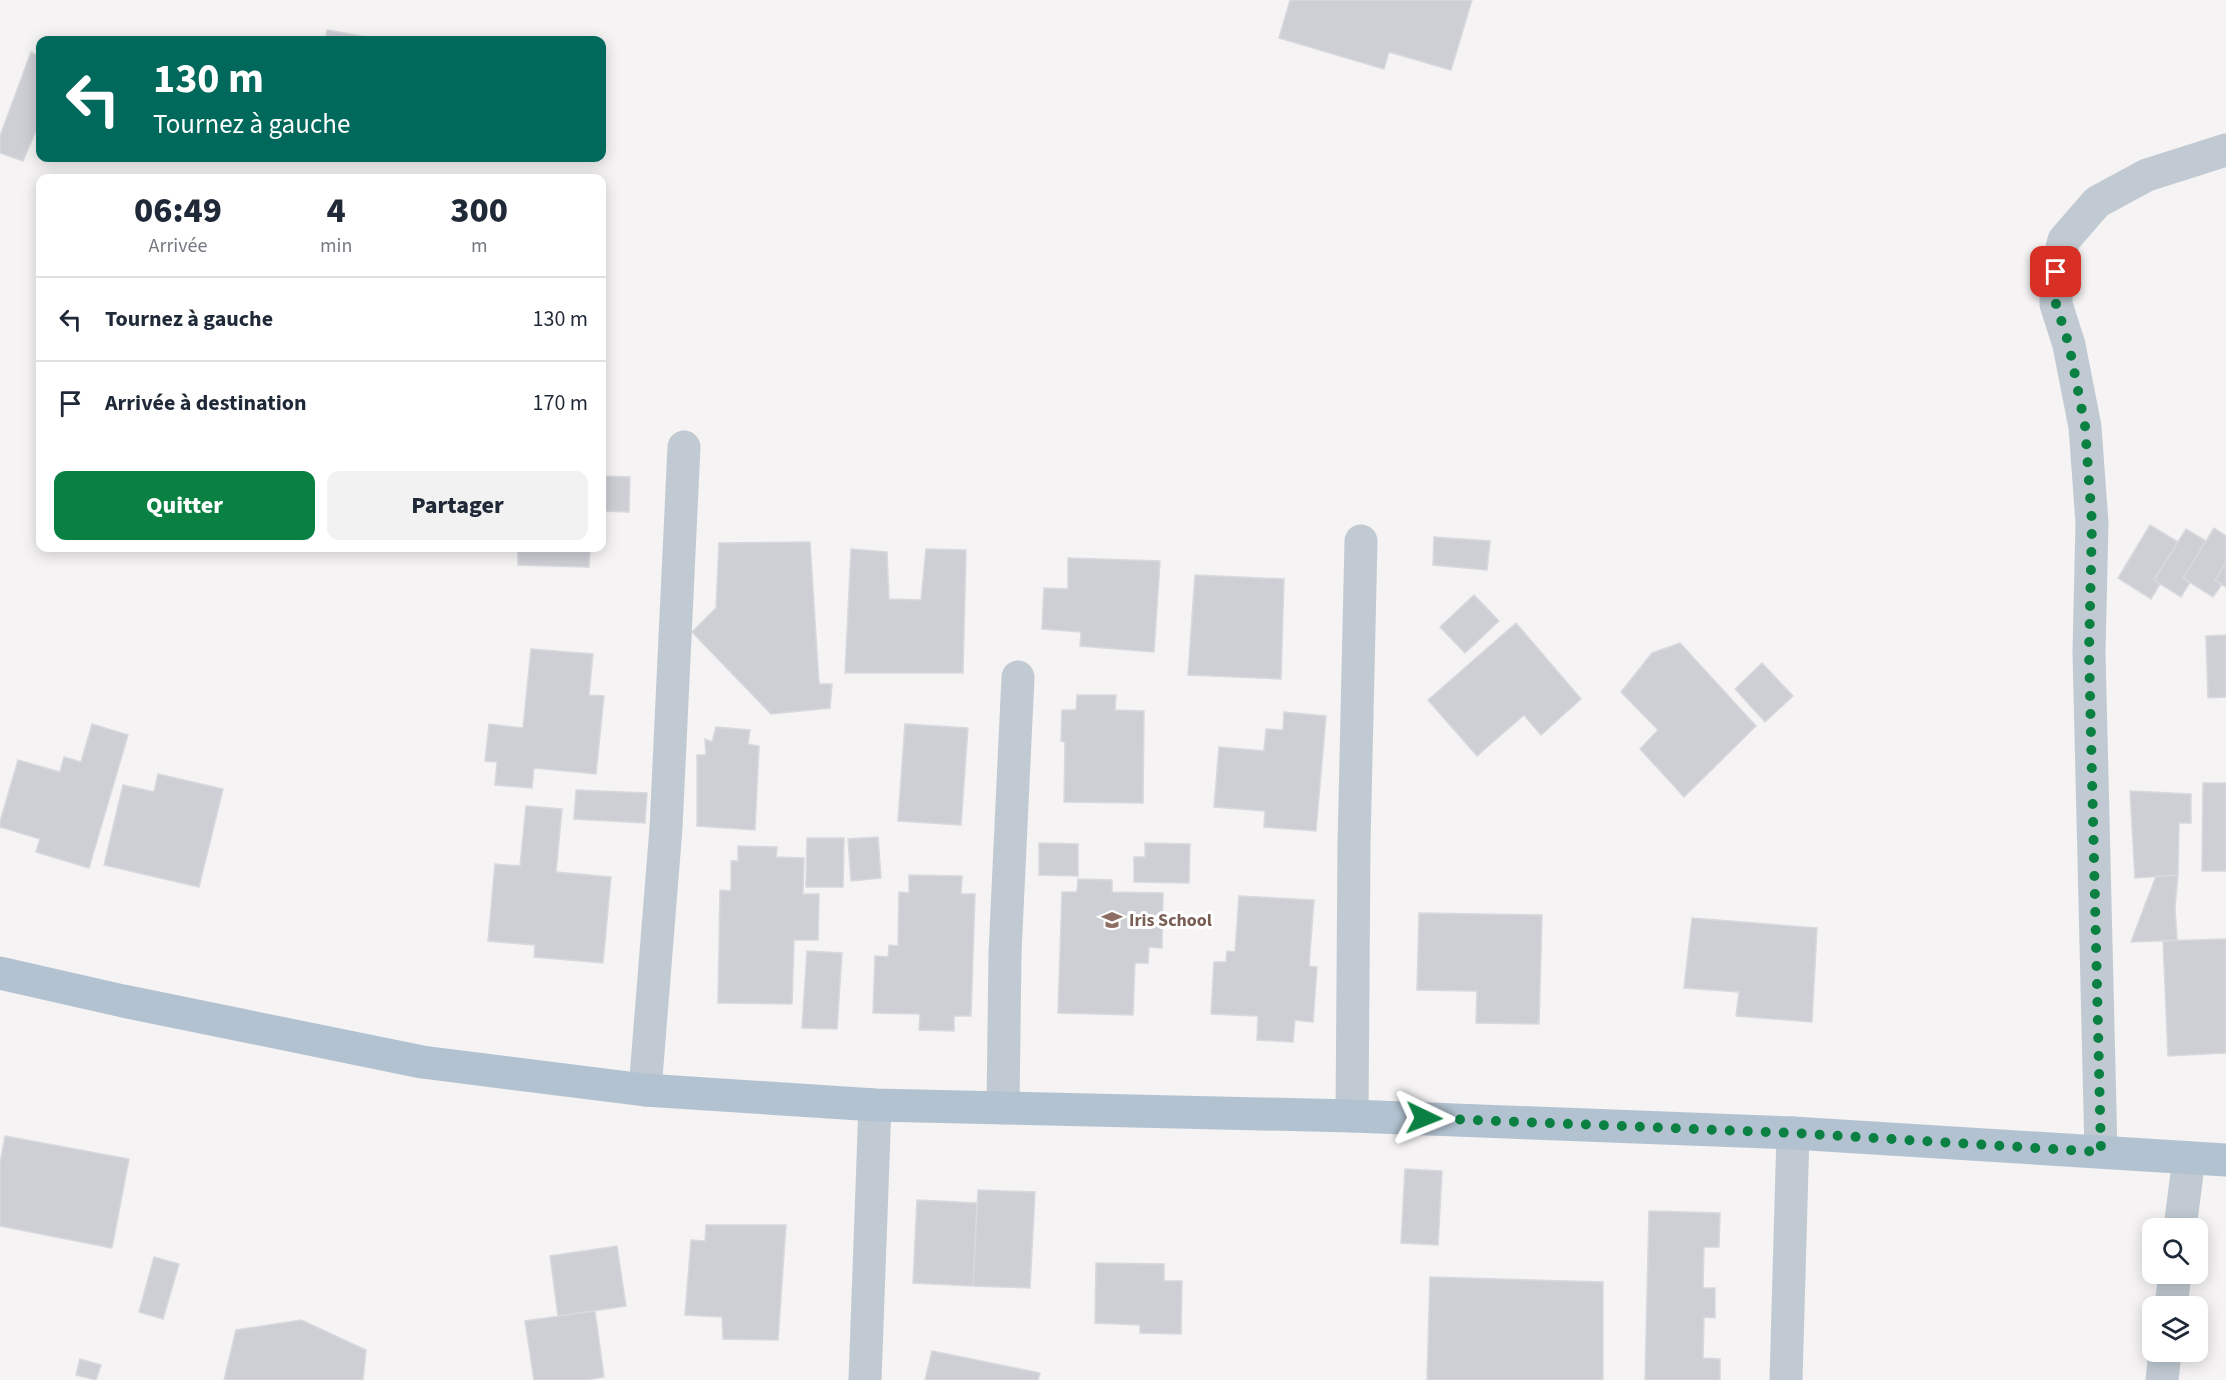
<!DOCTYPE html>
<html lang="fr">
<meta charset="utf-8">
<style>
:root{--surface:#fff;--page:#f2f2f3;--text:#1f2937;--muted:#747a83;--line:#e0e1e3;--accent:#0b8043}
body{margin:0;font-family:"Source Sans 3",sans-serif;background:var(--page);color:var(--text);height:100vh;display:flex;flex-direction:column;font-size:22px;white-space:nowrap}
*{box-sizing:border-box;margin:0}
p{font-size:20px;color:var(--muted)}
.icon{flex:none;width:33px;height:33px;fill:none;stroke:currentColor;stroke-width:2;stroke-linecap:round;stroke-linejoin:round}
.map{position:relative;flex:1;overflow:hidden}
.drawer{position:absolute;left:36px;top:174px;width:570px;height:378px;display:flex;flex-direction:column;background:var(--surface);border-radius:12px;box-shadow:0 3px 15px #0003}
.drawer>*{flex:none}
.banner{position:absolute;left:36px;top:36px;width:570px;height:126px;border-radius:12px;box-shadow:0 3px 15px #0003;background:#00695c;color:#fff;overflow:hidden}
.fabs{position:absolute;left:2142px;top:1218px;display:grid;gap:12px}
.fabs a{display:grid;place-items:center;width:66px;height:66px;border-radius:12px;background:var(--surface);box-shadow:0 3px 15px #0003;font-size:30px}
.pin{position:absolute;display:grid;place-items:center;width:51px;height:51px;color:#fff;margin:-26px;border-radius:12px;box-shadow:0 3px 9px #0006}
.me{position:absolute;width:66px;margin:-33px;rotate:92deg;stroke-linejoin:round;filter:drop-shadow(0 0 4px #0008)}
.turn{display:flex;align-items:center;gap:21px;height:126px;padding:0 18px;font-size:27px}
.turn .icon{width:78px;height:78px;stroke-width:2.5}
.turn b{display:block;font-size:42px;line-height:51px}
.eta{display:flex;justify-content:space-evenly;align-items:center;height:102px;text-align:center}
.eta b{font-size:36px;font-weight:800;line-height:42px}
.cta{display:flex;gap:12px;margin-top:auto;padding:12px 18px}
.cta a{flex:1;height:69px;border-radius:12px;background:var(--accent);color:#fff;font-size:24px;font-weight:800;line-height:69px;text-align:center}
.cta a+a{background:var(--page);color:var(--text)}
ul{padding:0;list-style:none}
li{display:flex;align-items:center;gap:18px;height:84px;padding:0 18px;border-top:2px solid var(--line)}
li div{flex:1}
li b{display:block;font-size:22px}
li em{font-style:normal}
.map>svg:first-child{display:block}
</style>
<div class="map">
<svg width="2226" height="1380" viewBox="0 0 2226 1380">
<rect width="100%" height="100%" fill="#f5f3f3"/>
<!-- building -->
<path fill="#cdcfd5" stroke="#d7d9de" stroke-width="1.5" d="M1290,0H1472L1451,70L1389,52L1384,69L1279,38Z
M327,30L383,40H325Z
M31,52L40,57V127L38,126L23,161L0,153V136Z
M602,476L630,477L629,512L602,511Z
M2150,525L2178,542L2154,580L2160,584L2151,599L2118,578Z
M2214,528L2226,536V563L2215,580L2222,584L2213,597L2183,578Z
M2186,529L2206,541L2183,578L2190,582L2181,597L2154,580Z
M1434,537L1490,541L1487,570L1433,565Z
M810,542L819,684H832L830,708L771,714L692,632L716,608L719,543Z
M518,548H590L589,567L518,565Z
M851,549L887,552L889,599L921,600L926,549L966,550L963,673H845Z
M1068,558L1160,561L1154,652L1080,646L1081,632L1042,629L1044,588L1068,589Z
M2226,563V587L2215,580Z
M1195,575L1284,579L1281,679L1188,675Z
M1474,595L1499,621L1465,653L1440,627Z
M1516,623L1581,699L1541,735L1524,715L1477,756L1428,700Z
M2226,635V697L2208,698L2206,636Z
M1680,643L1756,726L1684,797L1640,749L1658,730L1621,692L1652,653Z
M531,649L593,654L589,695L604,696L596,774L534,768L532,788L495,785L497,762L485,761L489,724L523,728Z
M1762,663L1793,696L1765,722L1735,689Z
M1077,695H1116L1115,710L1144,711L1143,803L1064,802L1065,742L1061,741L1062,710H1076Z
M1284,712L1326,716L1316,831L1264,827L1265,811L1214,807L1219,747L1264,751L1266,729L1283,730Z
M92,724L128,735L89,868L36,852L40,839L0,827V822L18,760L60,772L64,757L81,762Z
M905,724L968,728L961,825L898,821Z
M716,727L750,730L748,744L759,746L755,830L697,826V755H706L705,739L712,742Z
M158,774L223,789L199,887L104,865L123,785L154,792Z
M2203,783H2226V871H2202Z
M576,790L647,793L645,823L574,819Z
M2130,791L2191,794V823H2179L2178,875L2135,878Z
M526,806L562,809L556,872L611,877L603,963L534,957L535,945L488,941L495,864L520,866Z
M878,837L881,878L851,881L848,839Z
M807,838H844L843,887H806Z
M1039,843L1078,844V876L1039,875Z
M1145,843L1190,844L1189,883L1134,882V857H1145Z
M738,846L777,847L776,857L804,858L803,894H819L818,940H794L792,1004L718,1003L720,890L731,891V861H738Z
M909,875L962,876L961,894H975L971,1016H954V1031L919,1030L920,1014L873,1013L875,956L888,957L889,945L898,946L899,892L909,893Z
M2178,875L2175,908L2177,940L2131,942L2156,876Z
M1078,879L1112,880V892L1163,893L1162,948L1149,947L1148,963H1135L1133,1015L1058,1013L1062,892H1077Z
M1239,896L1314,900L1309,966L1317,967L1313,1022L1295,1020L1293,1042L1257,1040L1258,1016L1211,1014L1214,962H1226L1227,951L1235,952Z
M1419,913L1542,915L1539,1024L1476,1023L1477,991L1417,990Z
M1692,918L1817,928L1812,1022L1736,1016L1739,992L1684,988Z
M2226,939V1053L2168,1056L2163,941Z
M807,951L842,953L837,1029L802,1028Z
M5,1136L129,1159L112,1248L0,1226V1163Z
M1405,1169L1442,1171L1438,1245L1401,1243Z
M978,1190L1035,1192L1030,1288L973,1286Z
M917,1200L977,1203L973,1286L913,1283Z
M1649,1211L1720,1213L1719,1247H1704L1703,1288H1715V1318L1704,1317L1703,1358L1720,1359V1380H1645Z
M706,1225H786L778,1340L723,1339L722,1317L685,1315L691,1240L705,1241Z
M617,1246L626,1306L558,1316L550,1256Z
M154,1257L179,1264L163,1319L139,1312Z
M1096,1263L1164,1264V1281H1182L1181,1334L1140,1333V1325L1095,1323Z
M1430,1277L1603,1282V1380H1427Z
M595,1311L604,1377L586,1380H534L525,1321Z
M301,1320L366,1350L363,1380H224L236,1330Z
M932,1351L1040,1373L1038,1380H925Z
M80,1359L101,1365L96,1380L76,1375Z"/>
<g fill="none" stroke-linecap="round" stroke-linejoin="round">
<!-- minor -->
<path stroke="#c1cad2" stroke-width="33" d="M645,1090L666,828L684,447
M1003,1108L1005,953L1018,677
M1352,1116L1354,844L1361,541
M2101,1152L2089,652L2092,523L2085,427L2069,345L2056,304V272L2064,240L2097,202L2147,175L2226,150
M2180,1228L2189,1158
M2171,1306L2175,1274
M865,1380L875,1105
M1786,1380L1793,1133
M2162,1380L2165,1352"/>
<!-- major -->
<path stroke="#b3c2d1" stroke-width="33" d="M0,973L123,1001L422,1062L645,1090L875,1105L1352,1116L1793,1133L2226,1160"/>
</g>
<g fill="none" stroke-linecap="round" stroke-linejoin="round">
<!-- route -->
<path stroke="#0b8043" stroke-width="10" stroke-dasharray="0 18" d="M1424,1118L1793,1133L2101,1152L2089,652L2092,523L2085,426L2069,345L2056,304V272"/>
</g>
<!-- icons -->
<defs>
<g id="university-bare" transform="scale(1.62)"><path d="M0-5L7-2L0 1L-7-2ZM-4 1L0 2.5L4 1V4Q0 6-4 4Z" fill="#8d6e63" stroke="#fff" stroke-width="2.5" paint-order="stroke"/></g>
</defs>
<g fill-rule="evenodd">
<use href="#university-bare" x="1112" y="920"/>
</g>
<g text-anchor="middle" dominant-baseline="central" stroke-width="6" stroke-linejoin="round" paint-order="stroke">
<!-- education labels -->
<g font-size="18" font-weight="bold" fill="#785e54" stroke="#fff" text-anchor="start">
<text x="1129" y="920">Iris School</text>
</g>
</g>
</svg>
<div class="fabs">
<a><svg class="icon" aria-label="search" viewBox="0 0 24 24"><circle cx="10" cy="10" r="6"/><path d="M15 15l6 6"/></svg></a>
<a><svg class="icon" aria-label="layers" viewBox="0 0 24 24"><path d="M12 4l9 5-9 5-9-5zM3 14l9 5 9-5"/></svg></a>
</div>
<div class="pin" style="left:2056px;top:272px;background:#d93025"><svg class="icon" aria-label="arrive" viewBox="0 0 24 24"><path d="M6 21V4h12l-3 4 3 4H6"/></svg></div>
<svg class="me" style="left:1424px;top:1118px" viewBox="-20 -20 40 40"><path d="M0-17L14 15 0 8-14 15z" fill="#0b8043" stroke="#fff" stroke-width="4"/></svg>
<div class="banner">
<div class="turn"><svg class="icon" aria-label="left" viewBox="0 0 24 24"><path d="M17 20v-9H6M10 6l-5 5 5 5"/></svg><div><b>130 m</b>Tournez à gauche</div></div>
</div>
<section class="drawer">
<div class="eta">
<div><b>06:49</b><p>Arrivée</p></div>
<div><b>4</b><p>min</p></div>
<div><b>300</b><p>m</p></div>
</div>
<ul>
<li><svg class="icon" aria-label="left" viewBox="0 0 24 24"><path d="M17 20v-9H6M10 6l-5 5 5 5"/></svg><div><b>Tournez à gauche</b></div><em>130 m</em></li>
<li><svg class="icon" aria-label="arrive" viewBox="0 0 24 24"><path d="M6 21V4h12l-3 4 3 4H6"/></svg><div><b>Arrivée à destination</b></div><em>170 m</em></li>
</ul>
<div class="cta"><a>Quitter</a><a>Partager</a></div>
</section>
</div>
